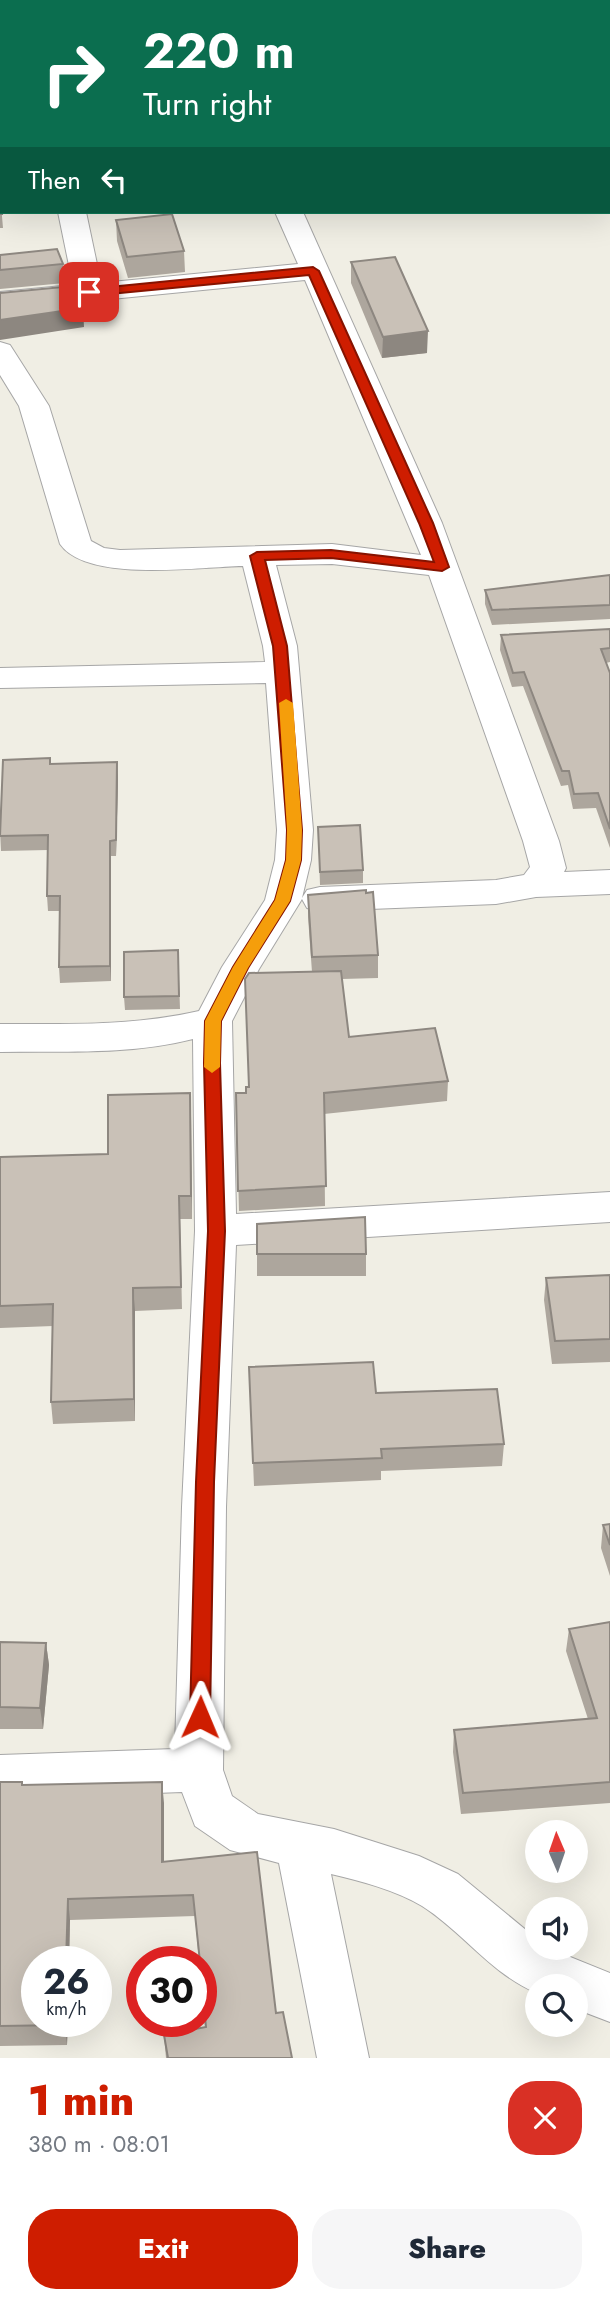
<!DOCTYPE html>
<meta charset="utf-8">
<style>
:root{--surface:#fff;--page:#f6f6f7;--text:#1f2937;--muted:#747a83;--accent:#ce1d00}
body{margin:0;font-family:Jost,sans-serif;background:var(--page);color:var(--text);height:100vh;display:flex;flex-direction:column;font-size:26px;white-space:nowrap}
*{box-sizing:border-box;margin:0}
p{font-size:23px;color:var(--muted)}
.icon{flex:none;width:38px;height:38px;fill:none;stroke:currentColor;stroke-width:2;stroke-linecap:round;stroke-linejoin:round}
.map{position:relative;height:2058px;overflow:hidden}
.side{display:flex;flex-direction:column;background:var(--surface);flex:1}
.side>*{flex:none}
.guide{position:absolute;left:0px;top:0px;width:611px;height:214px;box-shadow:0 7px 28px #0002;background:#0b6e4f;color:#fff;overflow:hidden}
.needle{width:46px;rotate:358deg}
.tools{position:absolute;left:525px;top:1820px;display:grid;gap:14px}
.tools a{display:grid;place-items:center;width:63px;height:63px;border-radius:50%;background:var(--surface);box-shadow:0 7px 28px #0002;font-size:35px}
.speed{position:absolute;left:21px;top:1946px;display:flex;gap:14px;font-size:35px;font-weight:700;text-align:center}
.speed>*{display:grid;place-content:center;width:91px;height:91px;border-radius:50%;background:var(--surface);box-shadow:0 7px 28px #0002;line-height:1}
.speed small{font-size:18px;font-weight:400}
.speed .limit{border:10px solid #d22;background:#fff;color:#111}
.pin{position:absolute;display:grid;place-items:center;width:60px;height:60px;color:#fff;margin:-30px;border-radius:14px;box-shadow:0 4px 10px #0006}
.me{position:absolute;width:77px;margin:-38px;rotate:1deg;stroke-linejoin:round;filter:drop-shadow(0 0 5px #0008)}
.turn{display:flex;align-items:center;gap:24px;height:147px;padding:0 28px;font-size:32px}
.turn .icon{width:91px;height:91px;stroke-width:2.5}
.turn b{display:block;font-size:49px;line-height:60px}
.then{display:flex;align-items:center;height:66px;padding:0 28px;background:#0003;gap:14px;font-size:26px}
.round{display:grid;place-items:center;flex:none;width:74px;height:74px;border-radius:28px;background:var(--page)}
.head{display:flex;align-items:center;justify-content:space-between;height:119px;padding:0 28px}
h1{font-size:42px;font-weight:800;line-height:52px;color:var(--accent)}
.action{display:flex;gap:14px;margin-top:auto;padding:14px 28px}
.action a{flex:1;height:80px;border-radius:28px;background:var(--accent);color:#fff;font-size:28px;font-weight:800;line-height:80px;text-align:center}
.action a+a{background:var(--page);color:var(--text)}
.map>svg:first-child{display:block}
</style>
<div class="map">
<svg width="610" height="2058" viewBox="0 0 610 2058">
<rect width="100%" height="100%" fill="#f0eee4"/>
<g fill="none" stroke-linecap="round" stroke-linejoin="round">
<!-- minor casing -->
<g stroke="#a6a6a6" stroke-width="2">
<path id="minor" d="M199,0H223L224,2H200Z
M435,0H459L460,2H436Z
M609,108H610V124H609Z
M0,138H2V154H0Z
M58,212H86L101,283L298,264L275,212H303L442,523L559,841L566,868L564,872L610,870V894L536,897L496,904L320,911L307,908L302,899L259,969L232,1021L236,1214L610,1192V1222L236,1245L226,1507L223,1770L232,1796L258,1814L334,1829L419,1856L458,1874L537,1939V1948H548L610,1973V2022L576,2009V1986H537V1993C491,1974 463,1932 422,1906C395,1890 361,1881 331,1874L369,2058H317L279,1863L230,1850L195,1826L182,1792L0,1799V1755L175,1749L182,1507L195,1231L193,1039C130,1055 65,1051 0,1052V1024C67,1024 134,1026 199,1011L222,967L265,900L275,860L277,830L266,683L0,688V668L265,662L263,646L243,566C198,567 87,583 60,544L19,406L0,375V342L10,345L49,406L91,541L104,548L120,550L332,544L421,555L305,280L0,310V292L73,285ZM332,564L429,575L523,841L530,867L524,875L496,880L320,887L307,890L302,898L311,860L313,830L297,646L276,565Z"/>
</g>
<!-- minor -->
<use href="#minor" fill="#fff" fill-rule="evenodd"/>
</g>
<!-- wall -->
<path fill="#ada69d" d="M0,0H136V2H2V136H0Z
M0,193L3,228H0Z
M116,220L184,251L185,272L128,278L117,241Z
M0,255L63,264L65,283L0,289Z
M351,262L427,353L382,358L351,283Z
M610,575V619L492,625L485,604V590Z
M610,629V662L606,663L610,673V848L596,808L573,809L568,785L561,786L523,686L512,687L500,650L501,635Z
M50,758V764L117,762L118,778L116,856H111V981L60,983L59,967L60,911H48L47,896L48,850L1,851L0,830Z
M318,827L363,870V883L320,885Z
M308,895L378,955V978L342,979L349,1037L448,1081L447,1101L324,1114L325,1206L239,1211L236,1093H246L312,972L308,917Z
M178,950L180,1009L125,1010L124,997Z
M190,1093L192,1219H180L182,1309L135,1311V1421L53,1424L51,1402L53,1326L0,1328V1157L108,1154Z
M257,1254H366V1276H257Z
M610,1275V1362L552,1364L544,1300L546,1278Z
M249,1367L376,1393L504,1444L502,1466L381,1471V1480L254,1486Z
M610,1524V1576L601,1548L603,1525Z
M610,1622V1803L461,1814L453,1752L454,1730L588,1719L566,1651L569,1629Z
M0,1642L46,1643L49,1665L43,1729H0Z
M0,1782L164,1803V1862L257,1852L276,2013L292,2058H166L164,2035L205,2027L201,1985V1962H199L195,1916L70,1920L67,2045L0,2046Z"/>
<!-- shaded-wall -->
<path fill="#8d8780" d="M83,308L84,327L0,340V320Z
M428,331L427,353L382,358L383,337Z
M117,762L118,778L116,856V840Z
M110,841L111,856V981L110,966Z
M190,1093L191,1115L192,1219L191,1196Z
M133,1288L135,1311V1421L134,1399Z
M46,1643L49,1665L43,1729L40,1708Z
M162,1782L164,1803V1883L162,1862Z
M68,1899L70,1920L69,1962H66Z
M65,2021H68L67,2045L65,2025Z"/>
<!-- building -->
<path fill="#c9c1b7" stroke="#8d8780" stroke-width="2" d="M0,0H66V2H2V122H0Z
M0,194L2,214H0Z
M172,214L184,251L127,257L116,220Z
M57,249L63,264L0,270V255Z
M395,257L428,331L383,337L351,262Z
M73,286L83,308L0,320V293Z
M610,575V605L492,610L485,590Z
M610,629V648L601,649L610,673V829L598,793L574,794L569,771H562L524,672L513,673L501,635Z
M50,758V764L117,762L116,840L110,841V966L59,967L60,896H47L48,835L0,836L3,760Z
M360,825L363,870L320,872L318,827Z
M366,890V893L373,892L378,955L312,957L308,895Z
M178,950L179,996L124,997V952Z
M341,971L349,1037L435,1028L448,1081L324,1093L326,1186L238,1191L236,1093H246V1087H249L245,979L249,973Z
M190,1093L191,1196H179L181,1287L133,1288L134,1399L51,1402L53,1304L0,1306V1157L108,1154V1095Z
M365,1217L366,1254H257V1224Z
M610,1275V1339L555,1341L546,1278Z
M373,1362L376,1393L497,1389L504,1444L381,1449L382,1458L253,1463L249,1367Z
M610,1524V1545L603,1525Z
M610,1622V1782L463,1793L454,1730L597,1718L569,1629Z
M0,1642L46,1643L40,1708L0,1707Z
M0,1782H22V1785L162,1782V1862L257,1852L276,2013L283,2012L292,2058H168L164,2035L206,2027L201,1975V1962H200L193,1895L68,1899L66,1962H37V2021H65V2025L0,2026Z"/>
<!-- route -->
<path fill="#ce1d00" stroke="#861300" stroke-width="2" d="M313,267L319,271L433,523L449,567L442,571L331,558L265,560L287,646L302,830L301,860L290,901L248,968L221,1021L220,1063L225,1231L214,1482L210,1717L207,1723L200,1726L193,1723L190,1717L196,1482L208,1231L204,1063L205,1021L233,967L275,900L286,860L287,830L273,646L250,556L257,552L331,550L434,562L419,523L309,275L89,296L83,292L89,289Z"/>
<!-- slow -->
<path fill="#f59e0b" d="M286,699L293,703L302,830L301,860L290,901L248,968L221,1021L220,1067L212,1073L204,1067L205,1021L233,967L275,900L286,860L287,830L279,703Z"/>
</svg>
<div class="tools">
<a><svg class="needle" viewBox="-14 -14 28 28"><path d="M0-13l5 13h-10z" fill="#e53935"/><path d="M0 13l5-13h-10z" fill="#747a83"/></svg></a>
<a><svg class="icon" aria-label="sound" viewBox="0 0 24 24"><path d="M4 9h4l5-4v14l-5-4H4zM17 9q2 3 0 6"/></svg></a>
<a><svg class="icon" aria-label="search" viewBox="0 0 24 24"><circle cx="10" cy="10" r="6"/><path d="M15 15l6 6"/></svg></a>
</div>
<div class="speed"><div>26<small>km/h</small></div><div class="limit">30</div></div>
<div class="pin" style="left:89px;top:292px;background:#d93025"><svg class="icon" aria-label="arrive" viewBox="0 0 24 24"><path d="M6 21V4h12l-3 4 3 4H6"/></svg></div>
<svg class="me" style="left:200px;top:1717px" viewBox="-20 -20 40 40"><path d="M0-17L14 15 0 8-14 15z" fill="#ce1d00" stroke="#fff" stroke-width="4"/></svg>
<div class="guide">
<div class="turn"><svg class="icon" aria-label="right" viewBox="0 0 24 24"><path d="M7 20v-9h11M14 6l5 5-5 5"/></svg><div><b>220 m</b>Turn right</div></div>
<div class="then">Then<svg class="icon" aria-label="left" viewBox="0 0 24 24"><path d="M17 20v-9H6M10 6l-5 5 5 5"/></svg></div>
</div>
</div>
<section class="side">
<div class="head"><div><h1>1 min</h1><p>380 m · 08:01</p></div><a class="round" style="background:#d93025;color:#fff"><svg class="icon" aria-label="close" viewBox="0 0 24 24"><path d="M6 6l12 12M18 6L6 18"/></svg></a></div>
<div class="action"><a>Exit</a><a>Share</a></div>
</section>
